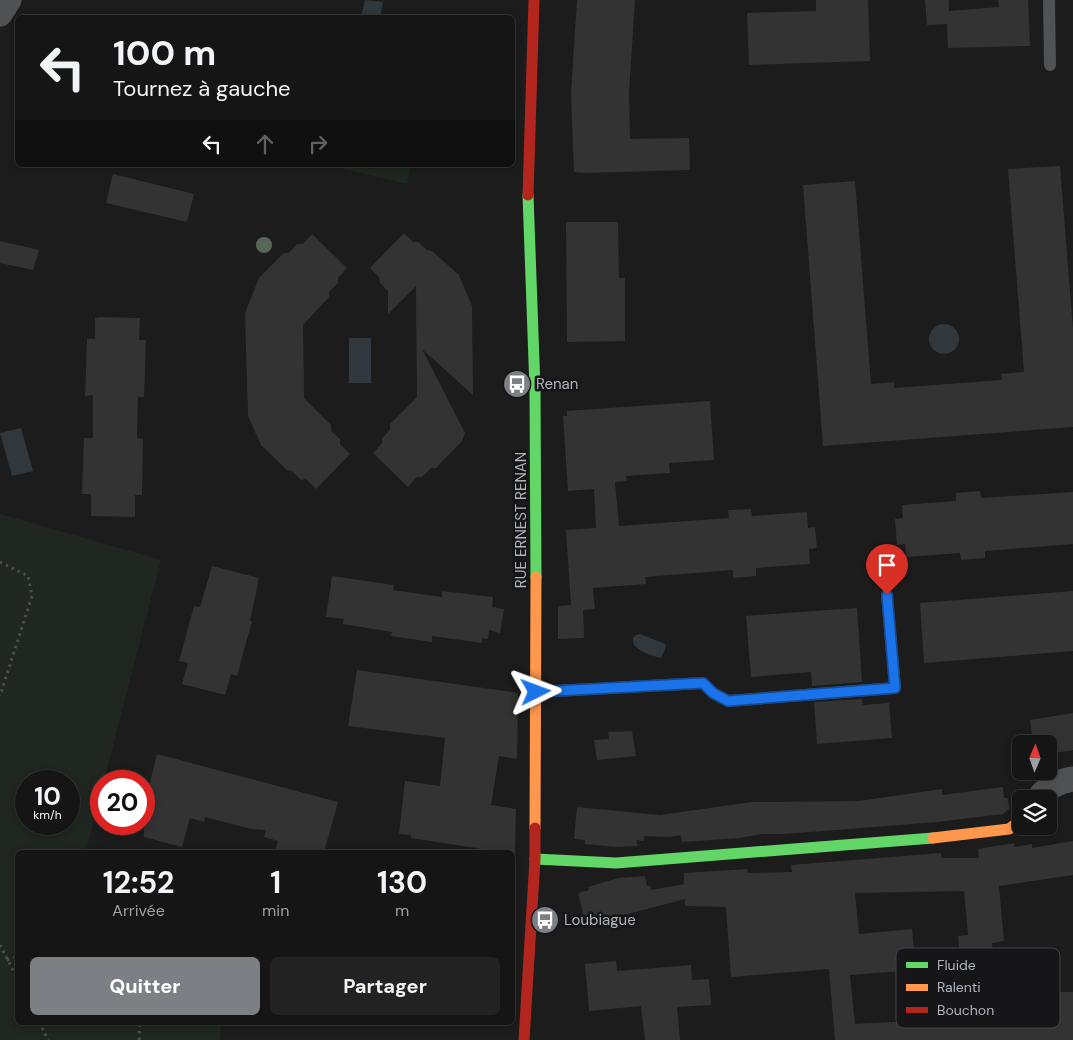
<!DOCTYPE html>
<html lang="fr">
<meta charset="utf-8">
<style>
:root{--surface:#151515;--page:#222;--text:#f1f3f6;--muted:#9d9fa0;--line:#343434;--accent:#7c7f83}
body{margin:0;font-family:"DM Sans",sans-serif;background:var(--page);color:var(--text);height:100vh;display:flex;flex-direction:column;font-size:19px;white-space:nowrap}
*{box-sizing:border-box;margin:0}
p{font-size:16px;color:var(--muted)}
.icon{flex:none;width:28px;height:28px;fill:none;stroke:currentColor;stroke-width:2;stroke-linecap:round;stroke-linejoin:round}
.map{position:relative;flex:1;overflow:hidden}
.panel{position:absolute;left:15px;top:850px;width:500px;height:175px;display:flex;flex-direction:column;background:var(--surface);border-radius:8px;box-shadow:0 2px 8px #0003,0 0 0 1px var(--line)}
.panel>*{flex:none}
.banner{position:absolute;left:15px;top:15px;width:500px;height:152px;border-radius:8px;box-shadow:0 2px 8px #0003,0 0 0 1px var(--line);background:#151515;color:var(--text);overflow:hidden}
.needle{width:32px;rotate:2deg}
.fabs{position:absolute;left:1012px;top:735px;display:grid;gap:10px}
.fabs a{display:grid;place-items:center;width:45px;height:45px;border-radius:8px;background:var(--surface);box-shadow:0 2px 8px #0003,0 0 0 1px var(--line);font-size:25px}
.speed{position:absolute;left:15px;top:770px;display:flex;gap:10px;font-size:25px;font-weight:700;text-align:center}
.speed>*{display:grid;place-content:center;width:65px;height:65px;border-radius:50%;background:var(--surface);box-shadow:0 2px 8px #0003,0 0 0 1px var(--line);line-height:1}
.speed small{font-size:12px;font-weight:400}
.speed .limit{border:8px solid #d22;background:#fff;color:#111}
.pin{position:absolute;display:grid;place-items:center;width:42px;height:42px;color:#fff;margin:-51px -21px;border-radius:50% 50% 50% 0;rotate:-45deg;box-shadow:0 0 5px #0007}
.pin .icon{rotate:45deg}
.me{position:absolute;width:55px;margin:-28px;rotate:87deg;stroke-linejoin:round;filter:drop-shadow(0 0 4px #0008)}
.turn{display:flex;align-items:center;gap:18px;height:105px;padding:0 15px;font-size:22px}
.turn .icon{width:65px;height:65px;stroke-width:2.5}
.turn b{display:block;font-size:35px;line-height:42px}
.lanes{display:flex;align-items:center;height:48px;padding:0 15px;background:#0003;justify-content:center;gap:25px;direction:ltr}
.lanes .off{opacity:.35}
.eta{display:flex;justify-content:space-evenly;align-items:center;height:85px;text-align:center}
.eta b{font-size:30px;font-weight:700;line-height:35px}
.cta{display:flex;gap:10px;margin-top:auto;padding:10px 15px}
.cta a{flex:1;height:58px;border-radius:8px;background:var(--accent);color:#fff;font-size:20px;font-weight:700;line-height:58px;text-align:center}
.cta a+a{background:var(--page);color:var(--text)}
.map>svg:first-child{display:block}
</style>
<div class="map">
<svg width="1073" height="1040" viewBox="0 0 1073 1040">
<rect width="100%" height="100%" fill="#1c1c1c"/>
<!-- green -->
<path fill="#202620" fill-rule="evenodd" d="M327,165H411L407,184Z
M0,514L161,560L104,781H101V792L86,852H18V1022L221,1023L220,1040H0ZM26,781H69V824H26Z"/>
<!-- water -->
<path fill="#30383d" d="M365,0L383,2L380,17H361Z
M929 339a15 15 0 1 1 30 0a15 15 0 1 1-30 0Z
M349,338H371V383H349Z
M21,428L33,471L12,476L0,433Z
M640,634L665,644L666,647L661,658C651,655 631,650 633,638L636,635Z"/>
<!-- building -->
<path fill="#333334" d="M577,0H635L629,93L630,139L689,138L690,170L584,173L574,172L571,94Z
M816,0H868L870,61L749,65L747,13L816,11Z
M925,0H949V11L999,7L998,0H1028L1030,46L948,48L947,24L927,25Z
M1060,166L1073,329V427L823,446L803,185L855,181L871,384L894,382V388L1002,380L1001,374L1024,372L1008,169Z
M113,174L194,194L187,222L106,203Z
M566,222H618L619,278H625V341L567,342Z
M404,233L413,242H418L427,250L432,251L459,275L472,306L473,395L422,349L465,433L462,441L436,468H431L422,477H417L408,487L373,453L382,443V438L390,430V424L417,397L416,286L388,314V291L380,283L379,277L370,268Z
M312,234L347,268L338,278V283L329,292V297L303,325L304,398L331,425V431L340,439V444L350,454L316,489L306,479L301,480L292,471L287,470L261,445L248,416L245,313L259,278L284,253H289L297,244H303Z
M0,241L39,250L33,270L0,263Z
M100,317L140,318L139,340H146L144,397H138L137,438L143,439L142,495H135V517L91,516V494H82L84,438H93V395L85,396L87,339H95V318Z
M710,401L714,460L669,463L670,473L626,476L627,481L615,482L619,526L729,518L728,510L751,509L752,516L807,512L808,528L815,527L817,548L809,549L810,564L756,568V576L733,578V570L645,577L646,584L593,588L595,609L583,610L584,638L558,639V606L571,605L566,530L596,528L594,489L568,491L563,416H567V411Z
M980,491L981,498L1073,492V544L985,551V558L961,560L960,553L906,557L905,544L897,545L895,519L903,518L902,505L956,501V493Z
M212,566L259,578L250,621H252L237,676L231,674L225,695L182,684L188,663L179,661L194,606L200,607Z
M332,576L394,585L393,590L442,597V591L493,597L492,607L504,609L500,633L489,630L488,639L482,638V643L432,636V642L391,636L392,632L343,624L344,619L326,617Z
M1073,591V651L924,663L920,603Z
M857,608L862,682L812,686L811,672L751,677L746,616Z
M357,670L518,693L517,759L499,756L491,805L516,809L515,854L411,838V835L399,834L405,781L440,786L445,738L348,726Z
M862,699L863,705L889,703L892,738L817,744L814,702Z
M1073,713V750L1049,754V735L1033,741L1030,720Z
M632,731L636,756L597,760L594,740L609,739L608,732Z
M157,754L338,802L324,852H275L278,841L264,837L266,830L251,829L205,817L204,822L190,818L182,847L144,837V806Z
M1003,787L1004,798H1008L1009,809L1003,814L937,822L785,834H761L740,838L682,842L681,835L670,837L644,836V841L636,840L638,846L616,847L585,844V840L574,839L577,807L660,815L752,802L859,801L942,789V795Z
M1073,841V875L999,886L1004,941L992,943L994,966L961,969L958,936L968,935L964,891L855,893L859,934L912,929L916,970L850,975L855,1024L1046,1014V992H1073V1040H835L829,969L731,977L726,907L685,906V899L586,925L578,893L589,890L588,887L618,878L645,876L647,886H650L651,890L684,884V873L747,869L748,873L792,872L791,865L941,853L942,858H979L978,849L1014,843V847L1032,844V848Z
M616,961L617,971L691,965L692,980L709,979L711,1005L677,1007L680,1040H645L641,1006L589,1011L585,964Z"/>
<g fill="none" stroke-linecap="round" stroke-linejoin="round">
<!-- path -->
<path stroke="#4c4d4f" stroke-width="3" stroke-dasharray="2.5 4" stroke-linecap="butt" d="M0,562L28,576L32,596L0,696
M0,945L18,980
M7,960L18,956
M39,1022L48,1040
M139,1040L140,1022"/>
<!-- lane -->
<path stroke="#515254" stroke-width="12" d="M1049,0L1050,65
M537,692L703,683L713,693L728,701L895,688L887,595"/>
<!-- street -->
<path stroke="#515254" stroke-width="25" d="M0,14L9,0
M1038,799C1047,787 1058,781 1073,779"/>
<!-- fast -->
<path stroke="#63d668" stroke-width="11" d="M528,195L535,389L536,577
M535,859L616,863L933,838"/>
<!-- slow -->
<path stroke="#ff974d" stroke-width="11" d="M535,828L536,577
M933,838L1009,829L1021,820"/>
<!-- jam -->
<path stroke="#b3261e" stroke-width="11" d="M528,195L534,0
M524,1040L535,859V828"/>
</g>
<!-- trees -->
<circle fill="#586657" cx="264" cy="245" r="8"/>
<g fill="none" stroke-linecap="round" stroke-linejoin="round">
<!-- route casing -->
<g stroke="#114b97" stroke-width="12">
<path id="route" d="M536,692L703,683L713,693L728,701L895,688L887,595"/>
</g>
<!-- route -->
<use href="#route" stroke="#1a73e8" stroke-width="9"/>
</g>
<!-- icons -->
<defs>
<g id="bus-disc" transform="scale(1.4375)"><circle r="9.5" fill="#7c7f83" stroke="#161618"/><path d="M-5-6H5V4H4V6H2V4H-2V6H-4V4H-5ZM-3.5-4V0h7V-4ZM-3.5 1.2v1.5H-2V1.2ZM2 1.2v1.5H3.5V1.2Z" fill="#fff"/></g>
</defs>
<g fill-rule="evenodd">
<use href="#bus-disc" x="517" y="384"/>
<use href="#bus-disc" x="545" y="920"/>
</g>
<g text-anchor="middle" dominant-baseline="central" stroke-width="5" stroke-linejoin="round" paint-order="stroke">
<!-- poi labels -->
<g font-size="15" fill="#afb4bb" stroke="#161618" text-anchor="start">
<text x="536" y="384">Renan</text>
<text x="564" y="920">Loubiague</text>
</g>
<!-- street labels -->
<g font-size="15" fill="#afb4bb" stroke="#161618">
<text transform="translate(521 520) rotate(-90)">RUE ERNEST RENAN</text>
</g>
</g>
<!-- legend -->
<rect x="896" y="948" width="164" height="80" rx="8" fill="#161618" stroke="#444549" stroke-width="1"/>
<rect x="906" y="962" width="22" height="6" fill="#63d668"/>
<rect x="906" y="984" width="22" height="7" fill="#ff974d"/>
<rect x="906" y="1007" width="22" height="6" fill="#b3261e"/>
<g font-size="14" fill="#afb4bb">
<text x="937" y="970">Fluide</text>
<text x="937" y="992">Ralenti</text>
<text x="937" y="1015">Bouchon</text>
</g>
</svg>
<div class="fabs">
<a><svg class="needle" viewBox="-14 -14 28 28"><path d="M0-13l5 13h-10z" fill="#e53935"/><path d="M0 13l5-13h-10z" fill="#9d9fa0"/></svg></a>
<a><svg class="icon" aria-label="layers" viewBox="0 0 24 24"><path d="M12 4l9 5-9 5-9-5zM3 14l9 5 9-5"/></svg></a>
</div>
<div class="speed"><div>10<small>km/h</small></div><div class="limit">20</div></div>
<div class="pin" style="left:887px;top:595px;background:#d93025"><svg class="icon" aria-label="arrive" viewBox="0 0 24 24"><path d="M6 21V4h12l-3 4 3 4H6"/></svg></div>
<svg class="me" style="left:536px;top:692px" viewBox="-20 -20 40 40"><path d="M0-17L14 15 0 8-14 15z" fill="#1a73e8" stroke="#fff" stroke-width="4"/></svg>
<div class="banner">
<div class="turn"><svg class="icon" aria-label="left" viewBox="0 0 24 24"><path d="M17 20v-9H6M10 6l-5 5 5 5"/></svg><div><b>100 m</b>Tournez à gauche</div></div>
<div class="lanes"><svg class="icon" aria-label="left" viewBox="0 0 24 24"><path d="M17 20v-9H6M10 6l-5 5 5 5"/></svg><svg class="icon off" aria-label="ahead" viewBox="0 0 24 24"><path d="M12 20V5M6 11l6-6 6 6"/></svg><svg class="icon off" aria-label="right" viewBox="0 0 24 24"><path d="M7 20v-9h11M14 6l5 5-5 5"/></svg></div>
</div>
<section class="panel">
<div class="eta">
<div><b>12:52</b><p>Arrivée</p></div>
<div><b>1</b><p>min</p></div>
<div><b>130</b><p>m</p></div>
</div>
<div class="cta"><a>Quitter</a><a>Partager</a></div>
</section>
</div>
